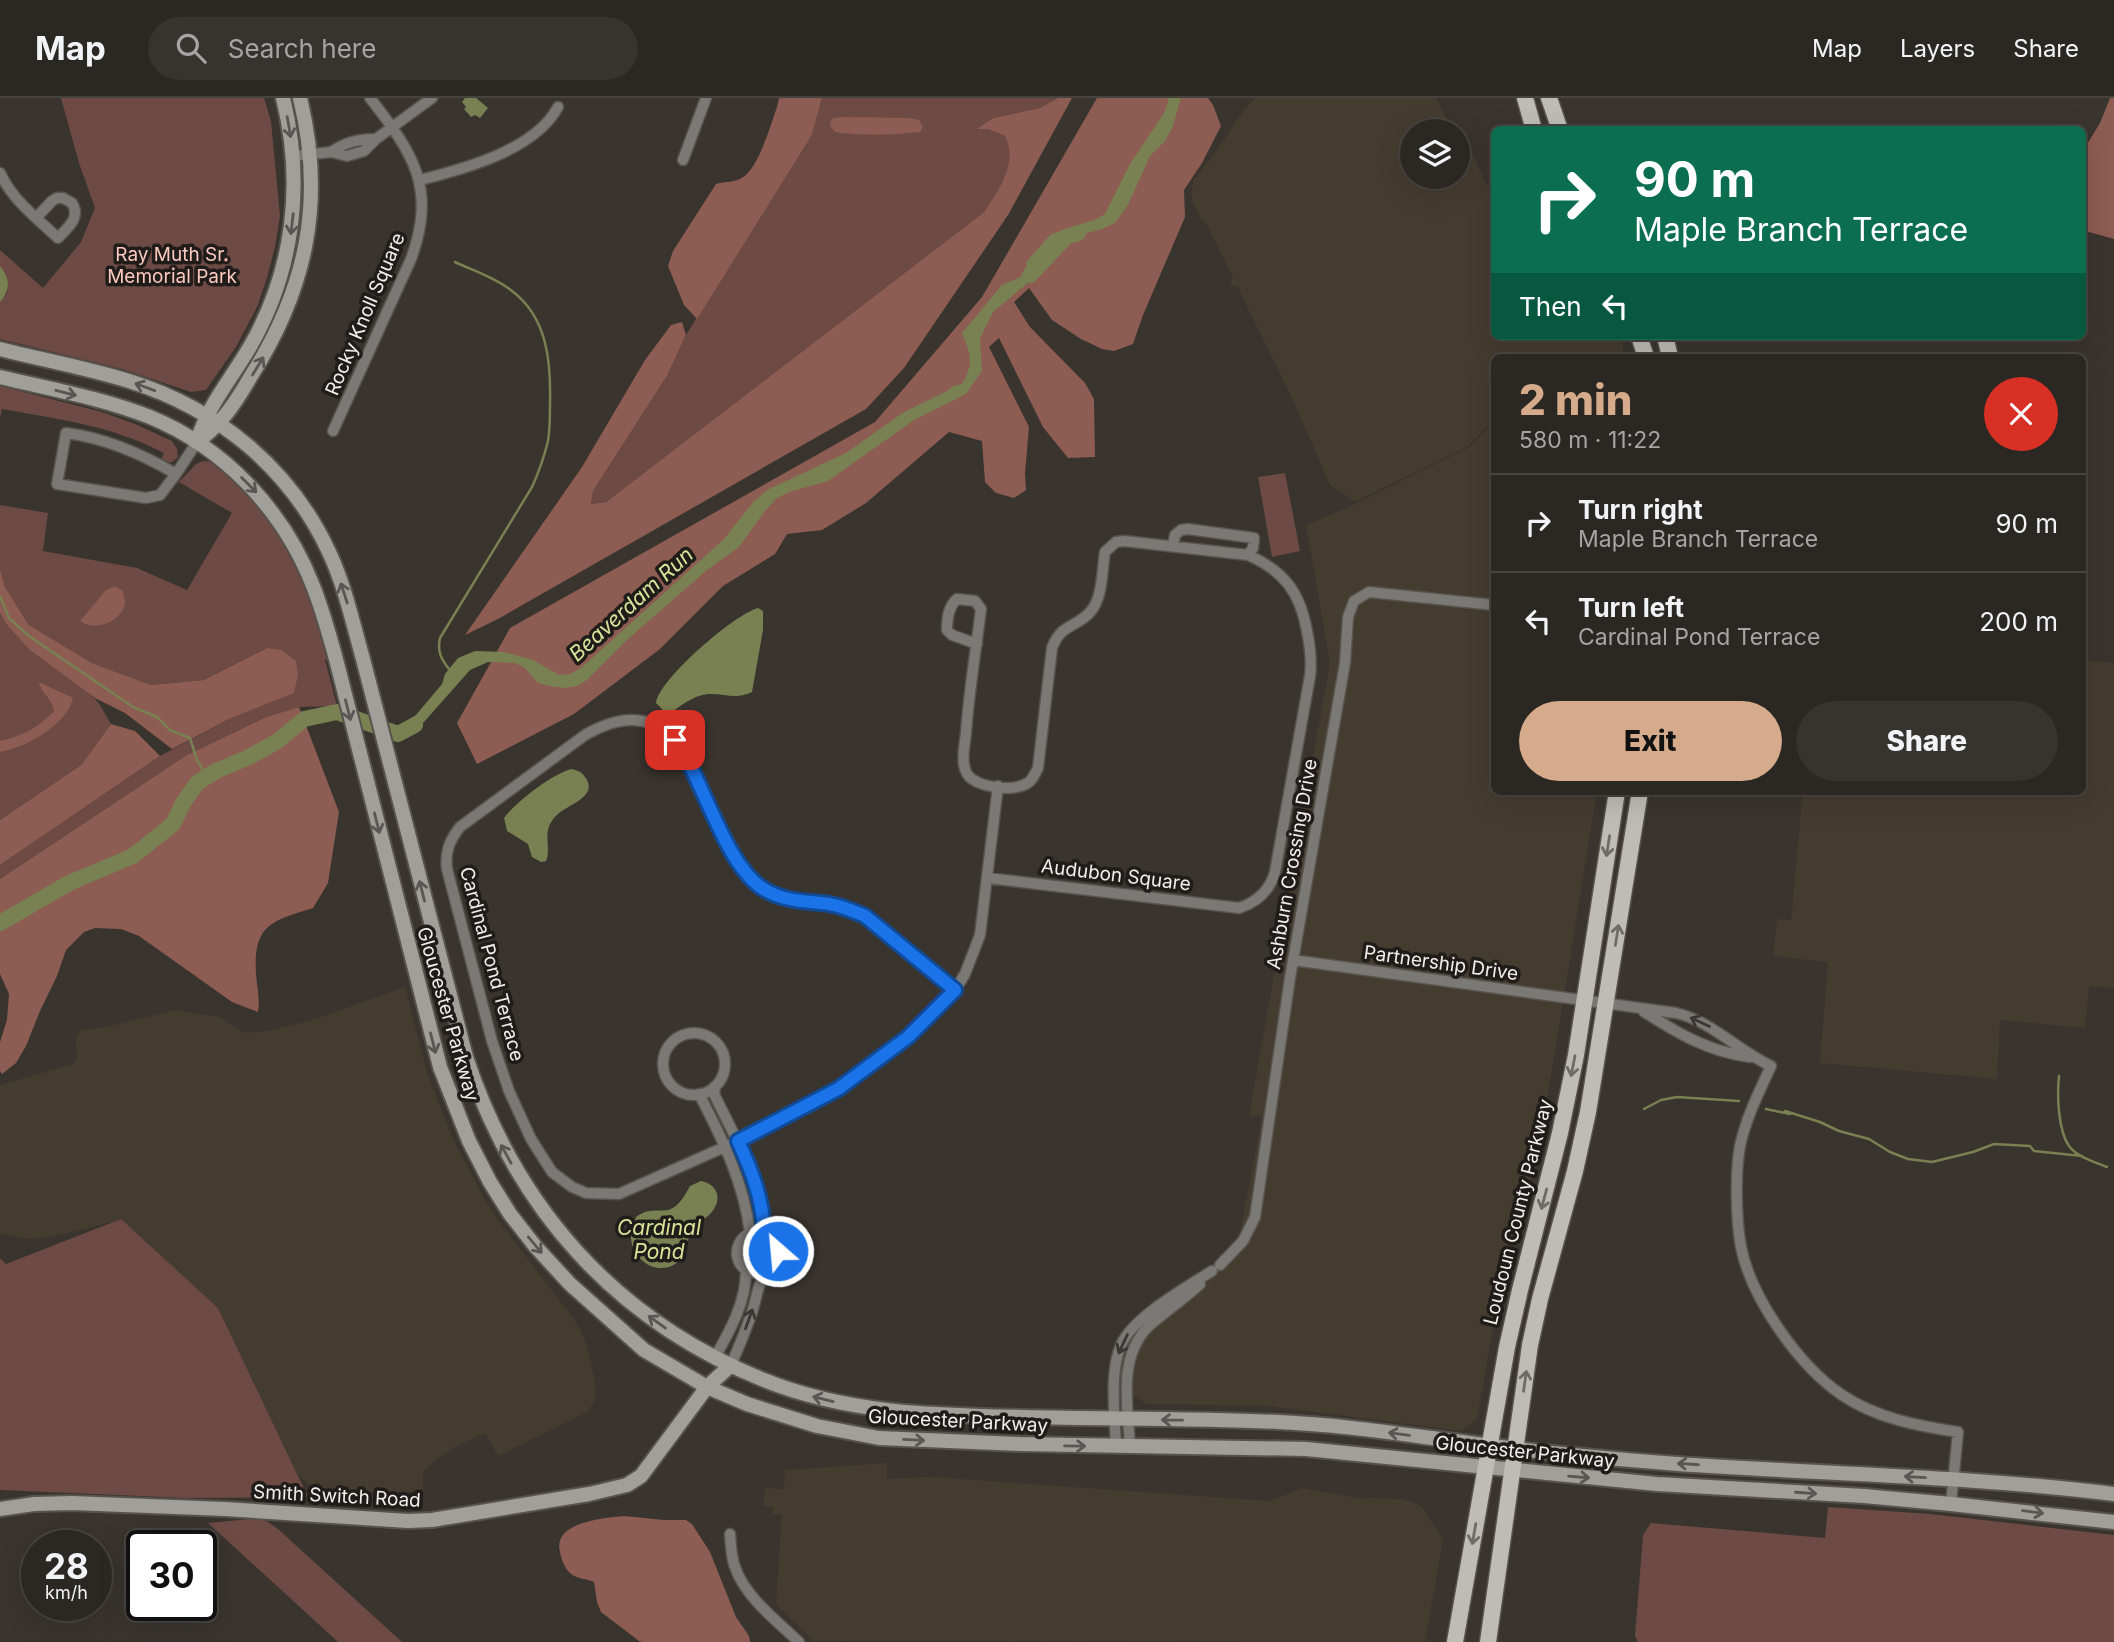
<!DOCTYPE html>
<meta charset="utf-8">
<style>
:root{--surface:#2b2722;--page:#37332f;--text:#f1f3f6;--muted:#a6a5a5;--line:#474440;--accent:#d6ab8b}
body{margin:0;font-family:Inter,sans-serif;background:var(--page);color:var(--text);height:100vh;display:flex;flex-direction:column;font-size:26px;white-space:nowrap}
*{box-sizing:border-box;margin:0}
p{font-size:23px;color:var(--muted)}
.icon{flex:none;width:38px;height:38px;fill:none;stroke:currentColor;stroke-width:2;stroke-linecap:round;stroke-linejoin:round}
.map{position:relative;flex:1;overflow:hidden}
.panel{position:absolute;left:1491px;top:256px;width:595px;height:441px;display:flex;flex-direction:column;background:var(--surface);border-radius:10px;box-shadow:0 7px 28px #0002,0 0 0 2px var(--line)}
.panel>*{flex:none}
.guide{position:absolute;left:1491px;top:28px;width:595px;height:214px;border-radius:10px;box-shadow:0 7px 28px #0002,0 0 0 2px var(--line);background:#0b6e4f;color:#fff;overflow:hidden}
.fabs{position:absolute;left:1400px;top:21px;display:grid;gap:14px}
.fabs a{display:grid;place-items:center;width:70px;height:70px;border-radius:50%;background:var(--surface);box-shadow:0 7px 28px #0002,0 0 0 2px var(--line);font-size:35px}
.speed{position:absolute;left:21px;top:1432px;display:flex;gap:14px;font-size:35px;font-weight:700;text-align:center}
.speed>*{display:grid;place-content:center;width:91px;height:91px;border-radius:50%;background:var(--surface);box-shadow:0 7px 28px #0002,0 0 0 2px var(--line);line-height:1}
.speed small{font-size:18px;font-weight:400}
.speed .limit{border:4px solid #111;border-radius:10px;background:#fff;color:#111}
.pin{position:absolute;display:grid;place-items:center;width:60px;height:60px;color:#fff;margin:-30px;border-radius:14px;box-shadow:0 4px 10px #0006}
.me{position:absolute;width:77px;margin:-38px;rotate:333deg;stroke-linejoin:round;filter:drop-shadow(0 0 5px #0008)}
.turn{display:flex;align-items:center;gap:24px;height:147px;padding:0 28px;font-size:32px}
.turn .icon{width:91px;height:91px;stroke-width:2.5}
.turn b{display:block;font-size:49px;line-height:60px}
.then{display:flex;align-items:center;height:66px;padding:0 28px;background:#0003;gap:14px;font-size:26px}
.round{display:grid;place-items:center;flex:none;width:74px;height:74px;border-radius:37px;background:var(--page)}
.head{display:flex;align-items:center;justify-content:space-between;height:119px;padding:0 28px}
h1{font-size:42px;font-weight:800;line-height:52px;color:var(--accent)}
.button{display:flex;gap:14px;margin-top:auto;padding:14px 28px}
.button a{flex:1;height:80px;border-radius:42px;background:var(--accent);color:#111;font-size:28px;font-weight:800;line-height:80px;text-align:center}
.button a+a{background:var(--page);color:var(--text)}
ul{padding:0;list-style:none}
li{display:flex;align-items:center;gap:21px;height:98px;padding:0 28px;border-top:2px solid var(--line)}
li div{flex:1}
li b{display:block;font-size:26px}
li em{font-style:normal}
header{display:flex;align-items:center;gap:42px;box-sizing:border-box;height:98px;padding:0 35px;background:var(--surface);border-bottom:2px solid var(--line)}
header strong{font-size:33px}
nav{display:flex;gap:38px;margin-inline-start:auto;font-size:24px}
.search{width:490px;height:63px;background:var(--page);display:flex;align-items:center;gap:18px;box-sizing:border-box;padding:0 24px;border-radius:38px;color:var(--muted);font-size:26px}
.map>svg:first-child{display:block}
</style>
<header>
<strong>Map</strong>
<div class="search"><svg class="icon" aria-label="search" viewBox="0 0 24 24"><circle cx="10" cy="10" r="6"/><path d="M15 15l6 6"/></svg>Search here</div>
<nav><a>Map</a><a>Layers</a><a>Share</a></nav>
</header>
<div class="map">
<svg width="2114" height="1544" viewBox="0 0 2114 1544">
<rect width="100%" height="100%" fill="#39342e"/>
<!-- built -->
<path fill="#453c30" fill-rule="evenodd" d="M1255,0H1436L1450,28L1457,25L1494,101V238H1621L1624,259H1494V321L1469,348L1355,404L1330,387L1293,302L1237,188H1232L1230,184L1233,180L1208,129L1201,121L1192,102V90L1194,81L1213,58L1244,12ZM1412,33H1458V79H1412Z
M1494,323V693H1597L1541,1040L1505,1174L1491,1241L1477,1321L1461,1333L1269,1308L1145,1306L1136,1298L1125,1297L1126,1264L1148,1226L1237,1151L1262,1019L1249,1017L1330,565L1306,427L1349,409L1470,349Z
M2083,562L2114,565V890L2089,888L2085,930L2000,922L1997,981L1820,965L1828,864L1773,858L1777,821L1791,822L1803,693H2082Z
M405,889L427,974L451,1037L485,1102L504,1130L574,1221L579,1230L585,1242L594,1278L595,1292L594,1304L587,1314L498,1358L485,1335L455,1349L435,1362L423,1374V1394L365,1393L353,1403L336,1401L314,1391L297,1376L218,1210L121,1122L51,1139L27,1141L0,1135V987L73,966L77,960L76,939L82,932L106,929L176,912L219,919L245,935L268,933L316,921Z
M887,1365V1381L933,1379L1270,1403L1302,1390L1357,1400L1403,1401L1421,1408L1443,1441L1425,1544L814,1543L776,1506L782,1417L772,1416L773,1409L763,1408L765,1390L784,1391L785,1372Z"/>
<!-- green -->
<path fill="#6d4a43" d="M61,0H264L271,23L280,118L275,149L267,180L257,209L236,249L206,292L191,294L122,271L0,241V204L7,195L8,188L0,168V152L43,190L81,144L95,110L79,65Z
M822,0H1058L1040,10L993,20L979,31H987L1005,38C1018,67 1000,90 984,114L606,404L591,406L593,393L667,278L686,237L812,37Z
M0,288L102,314L135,326L172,343L177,351L178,359L172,364L163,365L161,362L164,355C113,328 58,321 2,311L0,321Z
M203,363L215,364L239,385L281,435L312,498L329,561L325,562L337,608L299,609L266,619L185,658L0,781V767L160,658L231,620L267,550L204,582L151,587L92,565L29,527L5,489L0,471V407L48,415L43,453L137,470L187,492L232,415L179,384L196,366Z
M1285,375L1300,453L1272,459L1258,379Z
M0,515C23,553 62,570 93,599C101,606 106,618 111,626L81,667L0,722Z
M121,1121L218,1210L308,1399L188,1400L0,1392V1160L6,1166Z
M1828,1409L1930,1416L2114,1437V1544H1638L1635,1538L1643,1437L1651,1425L1825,1440Z
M262,1420L278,1431L402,1544H338L208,1425Z"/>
<!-- forest -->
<path fill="#8d5c52" d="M779,0H822L812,37L697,221L684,207L668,168L673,153L716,86C726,83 734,85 743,79C758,71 771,26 777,9Z
M1058,0H1072L1008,117L904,270L866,311L498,521L465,537L582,369L645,262L671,227L682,224L686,237L667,278L593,393L591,406L606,404L984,114C999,91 1018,66 1005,38L987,31H977L993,20L1040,10Z
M1097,0H1208L1213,7L1221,28L1202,65L1184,92L1185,119L1143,217L1133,246L1114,253L1102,251L1081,241L1052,222L1029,190L1014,204L1030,229L1085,285L1094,301L1095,359L1068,360L1043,329L999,240L989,249L1029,329L1025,375L1026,392L1014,400L996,395L985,384L982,343L949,334L866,405L822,432L787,436L775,456L723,488L660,551L574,616L477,666L457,625L510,530L875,324L982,199Z
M2110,0H2114V141L2082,132L2083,53L2100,25Z
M841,19L909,20L919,22L923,29L920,34C891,37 863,38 835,34L830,28L831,21Z
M0,471L5,489L29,527L92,565L151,587L204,582L267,550L281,552L296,563L298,577L294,595L231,620L172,651L125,615L95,600L30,552L8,528L0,515Z
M115,488L123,493C123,497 125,501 125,505C122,524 95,534 80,523L106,492Z
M39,584L73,600C66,628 26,649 0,654V643C22,638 38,630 54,613C51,598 41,596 39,584Z
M299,609L339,714L328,785L313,810C271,823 253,827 256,876C257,890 260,900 258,914L232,904L139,838L121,831L95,830L84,834L66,852L57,878L40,913L26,948L16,965L2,976L0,973V944L7,922L9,896L0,876V781L185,658L266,619Z
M111,626L135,633L160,658L0,767V722L81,667Z
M624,1418L664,1422H686L692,1426L710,1454L736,1519L749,1538L750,1544H643L639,1543L601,1514L597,1504L594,1484C586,1480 575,1481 569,1474C564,1469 561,1460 560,1454C552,1424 604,1420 624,1418Z"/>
<!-- water -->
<path fill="#798152" d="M465,0H476L488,10L480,20L475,17L471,19L464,11L466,9L462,4Z
M1169,0H1181L1173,28L1165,43L1150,58L1128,107L1115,125L1102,131L1069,140L1058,146L1041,165L1029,184L993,214L980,241L982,273L966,296L914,322L828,383L789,394L777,400L764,414L739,449L707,472L628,541L587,582L577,588L564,590L550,588L538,585L525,570L515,565L488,564L470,572L424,624L401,640L398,636L399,628L416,617L442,586L445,576L458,560L475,553L504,554L533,562L559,577L570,576L581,570L724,441L754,403L769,391L846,355L904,314L947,293L953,288L962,286C974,265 971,257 962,235L1002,187L1020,179L1027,171L1026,164L1051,136L1094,122L1105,116L1130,66L1164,15Z
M0,168C10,180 11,192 0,204Z
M758,510L763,513V532L752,594C737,602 723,595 708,596C692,598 680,608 668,617L656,605C659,581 735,516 758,510Z
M571,671C577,672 582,674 585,679C600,699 566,707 557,717C554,719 552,723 550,726C544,738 551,752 546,763L541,764L532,759L528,746L507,733L504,720C517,703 551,677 571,671Z
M701,1083C716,1086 722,1098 714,1111C708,1120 697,1125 691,1135C686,1144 687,1156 678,1164C658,1180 632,1162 631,1140C630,1133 634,1126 636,1119C660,1102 669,1129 690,1088Z"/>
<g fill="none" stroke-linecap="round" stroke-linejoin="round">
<!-- stream -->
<path stroke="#798152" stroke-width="2.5" d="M0,498L9,520L29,538L133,609L157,619L170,632L190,640L197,662L207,679
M449,571C441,561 437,553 440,540L532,389C539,374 544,359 548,343C550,331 550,318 550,306C551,265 548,220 512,193C496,180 474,173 455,164
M2059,978C2057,998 2058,1032 2069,1048C2077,1059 2095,1064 2107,1069
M1644,1011L1661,1002L1677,999L1739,1003
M1766,1011L1790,1016
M1785,1013L1820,1024L1839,1033L1869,1041L1890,1054L1908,1061L1932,1064L1973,1054L1994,1046L2030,1048L2034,1053L2082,1058"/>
<!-- river -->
<path stroke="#798152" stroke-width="16" d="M1030,177L1066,139L1078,135
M0,825L69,785L133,758L173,726L183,705L197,685L216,673L249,659L278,643L304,621L337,614L398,636L415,627"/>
<!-- street casing -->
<g stroke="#57524c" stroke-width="13">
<path id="street" d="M331,54C346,44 358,41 376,41
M293,58L331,54L347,58L364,53L376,41L432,0
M683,62L706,0
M0,75C9,94 21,106 36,120
M420,82C464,71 535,52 558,9
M57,100H63L72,105C81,120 68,129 58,140L36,120L52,103Z
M333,333L411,161C437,90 413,55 370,0
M66,335C106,340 142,356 176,376L160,397L146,400L57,386Z
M176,376L197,344
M977,546L952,537L947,532C947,521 948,509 957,501L975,503L981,511C976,552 969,593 966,635C965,645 962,657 964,667C965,672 967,678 972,681C985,690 1016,694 1029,684C1034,680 1035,675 1038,670L1052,550C1061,525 1077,530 1091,513C1103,499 1102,471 1105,454L1116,444L1124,443L1248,457L1253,450L1254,440L1188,431L1181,432L1175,437L1173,448
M988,780L1239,810C1257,804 1270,792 1275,774L1310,578C1312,563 1310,548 1307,533C1300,494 1284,473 1248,457
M1293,862L1676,915C1713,924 1737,952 1771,968C1759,994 1746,1020 1740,1048C1735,1075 1736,1122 1741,1149C1751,1200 1799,1268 1842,1297C1876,1320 1918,1328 1958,1334L1951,1406
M955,892L865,818C853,813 842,808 829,806C803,802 776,804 754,784C698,735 698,572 585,637L460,729C449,743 445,754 447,771L492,943L509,993L531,1041L552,1074L572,1089L586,1095L619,1096L738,1043L812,1006L838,991L871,967L908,939L933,916L955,892L965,876L980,837L998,688
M1643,913C1677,935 1709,954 1750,959
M663 966a31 31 0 1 1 62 0a31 31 0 1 1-62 0Z
M714,989L715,998C737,1043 761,1084 764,1135
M699,996C722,1040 744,1085 750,1135
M1220,1167L1243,1143L1255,1119L1290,880L1345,565L1348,519L1354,503L1369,494L1494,507
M715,1259C730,1233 746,1204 746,1173
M731,1267C738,1251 745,1234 751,1217C755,1207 756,1196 760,1186C764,1176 775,1170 778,1160C780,1151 776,1141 768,1137C743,1123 722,1161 751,1175L766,1174
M1116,1349C1115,1318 1109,1275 1121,1247C1133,1219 1187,1189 1212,1173
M1130,1349C1128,1309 1117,1259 1149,1228C1166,1213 1184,1201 1200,1186
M730,1436C731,1448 731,1459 735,1469C745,1499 777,1523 799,1544"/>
</g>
<!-- secondary casing -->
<g stroke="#57524c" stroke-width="18">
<path id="secondary" d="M0,251C43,262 87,270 129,283C218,311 290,370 329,454C345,488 353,526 363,561L466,959C516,1110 615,1222 764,1282C848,1316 935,1317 1024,1319C1109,1321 1194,1320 1279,1324C1349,1327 1418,1339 1487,1347C1550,1356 1614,1361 1678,1366C1823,1376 1969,1378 2114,1396
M0,279C50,291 102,300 150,319C225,350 284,413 313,488C323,513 330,539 337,565L440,969L469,1043L490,1084L510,1116L535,1148L570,1186L644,1252L707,1289L747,1306L817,1328L879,1340L1020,1346L1306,1351L1657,1386L1864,1398L1951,1406L2114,1424
M197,344C222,326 236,304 251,278C307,190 325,102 300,0
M197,344C207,308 233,279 251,247C294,171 304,85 283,0
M0,1411L34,1406L72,1405L225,1411L408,1423L432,1422L589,1396L627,1387L641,1378L707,1289L731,1267"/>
</g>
<!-- primary casing -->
<g stroke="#57524c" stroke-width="19">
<path id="primary" d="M1525,0L1534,32
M1549,0L1560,32
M1639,238L1646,259
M1665,238L1670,259
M1455,1544L1507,1249L1520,1192L1560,1035L1576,957L1617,693
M1488,1544L1530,1247L1540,1201L1575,1073L1588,1014L1640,693"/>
</g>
<!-- street -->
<use href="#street" stroke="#7a7975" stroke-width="10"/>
<!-- secondary -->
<use href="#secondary" stroke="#a09f99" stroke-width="14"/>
<!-- primary -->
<use href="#primary" stroke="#bebcb4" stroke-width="16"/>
</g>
<!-- one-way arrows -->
<defs><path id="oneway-shaft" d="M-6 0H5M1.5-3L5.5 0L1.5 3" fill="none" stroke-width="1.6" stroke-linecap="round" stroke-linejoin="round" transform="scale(1.75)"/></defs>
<g stroke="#595753">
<use href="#oneway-shaft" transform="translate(289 29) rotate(80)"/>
<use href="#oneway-shaft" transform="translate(292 126) rotate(97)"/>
<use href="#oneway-shaft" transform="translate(258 268) rotate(-58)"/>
<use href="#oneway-shaft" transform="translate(145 289) rotate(-160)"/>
<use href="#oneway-shaft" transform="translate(66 295) rotate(14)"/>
<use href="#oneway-shaft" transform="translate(249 387) rotate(45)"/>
<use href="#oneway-shaft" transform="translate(344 495) rotate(-108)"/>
<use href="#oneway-shaft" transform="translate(348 612) rotate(76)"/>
<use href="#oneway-shaft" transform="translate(377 725) rotate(76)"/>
<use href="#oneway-shaft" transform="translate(422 793) rotate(-104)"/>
<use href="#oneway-shaft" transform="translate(433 945) rotate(76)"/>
<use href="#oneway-shaft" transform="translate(506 1056) rotate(-119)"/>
<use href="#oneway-shaft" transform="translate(535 1147) rotate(50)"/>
<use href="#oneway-shaft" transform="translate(657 1224) rotate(-144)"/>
<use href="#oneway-shaft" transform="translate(823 1301) rotate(-166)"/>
<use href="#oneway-shaft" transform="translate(1172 1322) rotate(-179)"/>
<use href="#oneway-shaft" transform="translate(1399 1336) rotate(-172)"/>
<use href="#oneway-shaft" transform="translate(914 1342) rotate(3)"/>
<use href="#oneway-shaft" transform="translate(1075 1348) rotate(1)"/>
<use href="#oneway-shaft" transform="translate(1688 1366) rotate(-176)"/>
<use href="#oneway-shaft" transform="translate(1579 1379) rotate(5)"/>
<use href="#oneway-shaft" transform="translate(1915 1379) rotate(-177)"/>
<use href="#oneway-shaft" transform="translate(1806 1395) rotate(4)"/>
<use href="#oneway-shaft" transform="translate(2033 1414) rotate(7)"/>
</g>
<g stroke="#6e6c67">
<use href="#oneway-shaft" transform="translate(1608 748) rotate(99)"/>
<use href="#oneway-shaft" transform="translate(1617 837) rotate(-81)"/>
<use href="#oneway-shaft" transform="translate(1573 968) rotate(101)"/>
<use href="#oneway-shaft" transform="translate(1544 1101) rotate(105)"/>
<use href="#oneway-shaft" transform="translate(1525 1283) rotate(-82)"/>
<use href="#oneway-shaft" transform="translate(1474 1436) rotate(100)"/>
</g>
<g stroke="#3a3835">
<use href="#oneway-shaft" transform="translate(1700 924) rotate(-155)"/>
<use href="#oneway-shaft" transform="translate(749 1221) rotate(-70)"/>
<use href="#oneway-shaft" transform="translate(1123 1246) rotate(115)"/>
</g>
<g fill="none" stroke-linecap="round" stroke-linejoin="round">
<!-- route casing -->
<g stroke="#114b97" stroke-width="18">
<path id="route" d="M675,642C704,681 725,771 767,793C787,804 807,803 829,806C842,808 853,813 865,818L955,892L908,939L838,991L738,1043C752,1073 763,1102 764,1135L772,1140L778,1153"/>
</g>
<!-- route -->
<use href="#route" stroke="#1a73e8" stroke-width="12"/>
</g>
<g text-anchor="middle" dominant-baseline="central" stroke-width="7" stroke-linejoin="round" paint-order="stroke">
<!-- park labels -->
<g font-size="19" fill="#fbc9bf" stroke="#1f1c1a">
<text x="172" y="156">Ray Muth Sr.<tspan x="172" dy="22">Memorial Park</tspan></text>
</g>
<!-- street labels -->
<g font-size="19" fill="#f2efeb" stroke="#1f1c1a">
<text transform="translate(365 216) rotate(-67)">Rocky Knoll Square</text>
<text transform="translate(1292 766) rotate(-80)">Ashburn Crossing Drive</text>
<text transform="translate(1116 777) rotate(7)">Audubon Square</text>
<text transform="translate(1441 865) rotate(8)">Partnership Drive</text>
<text transform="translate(492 866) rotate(75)">Cardinal Pond Terrace</text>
<text transform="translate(448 916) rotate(74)">Gloucester Parkway</text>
<text transform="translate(1518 1114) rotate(-76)">Loudoun County Parkway</text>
<text transform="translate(958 1323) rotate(3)">Gloucester Parkway</text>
<text transform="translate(1525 1354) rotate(6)">Gloucester Parkway</text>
<text transform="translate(337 1398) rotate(3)">Smith Switch Road</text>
</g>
<!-- water labels -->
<g font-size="21" font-style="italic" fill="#d7e499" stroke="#1f1c1a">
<text transform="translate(631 506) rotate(-42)">Beaverdam Run</text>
<text x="659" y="1129">Cardinal<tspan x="659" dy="24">Pond</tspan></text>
</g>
</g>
</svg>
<div class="fabs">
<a><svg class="icon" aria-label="layers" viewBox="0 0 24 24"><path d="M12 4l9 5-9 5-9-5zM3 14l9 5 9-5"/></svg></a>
</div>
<div class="speed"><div>28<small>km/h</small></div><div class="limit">30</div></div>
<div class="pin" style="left:675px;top:642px;background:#d93025"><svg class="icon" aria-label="arrive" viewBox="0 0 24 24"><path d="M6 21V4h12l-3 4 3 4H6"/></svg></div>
<svg class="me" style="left:778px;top:1153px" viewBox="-20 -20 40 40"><circle r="17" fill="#1a73e8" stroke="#fff" stroke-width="3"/><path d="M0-11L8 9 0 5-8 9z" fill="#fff"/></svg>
<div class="guide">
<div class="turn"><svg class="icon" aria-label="right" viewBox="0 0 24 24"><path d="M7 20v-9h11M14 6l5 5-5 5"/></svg><div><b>90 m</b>Maple Branch Terrace</div></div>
<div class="then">Then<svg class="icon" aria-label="left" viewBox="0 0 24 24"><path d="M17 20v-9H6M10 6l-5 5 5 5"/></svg></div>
</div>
<section class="panel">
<div class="head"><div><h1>2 min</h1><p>580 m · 11:22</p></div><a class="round" style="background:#d93025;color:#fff"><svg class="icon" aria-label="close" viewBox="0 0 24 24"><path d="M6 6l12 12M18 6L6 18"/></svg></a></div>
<ul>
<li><svg class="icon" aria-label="right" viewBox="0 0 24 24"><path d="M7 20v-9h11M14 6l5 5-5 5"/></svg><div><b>Turn right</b><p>Maple Branch Terrace</p></div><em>90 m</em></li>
<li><svg class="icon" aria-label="left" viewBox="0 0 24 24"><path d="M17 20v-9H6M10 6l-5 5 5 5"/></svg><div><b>Turn left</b><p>Cardinal Pond Terrace</p></div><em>200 m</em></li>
</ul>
<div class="button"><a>Exit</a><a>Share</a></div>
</section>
</div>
